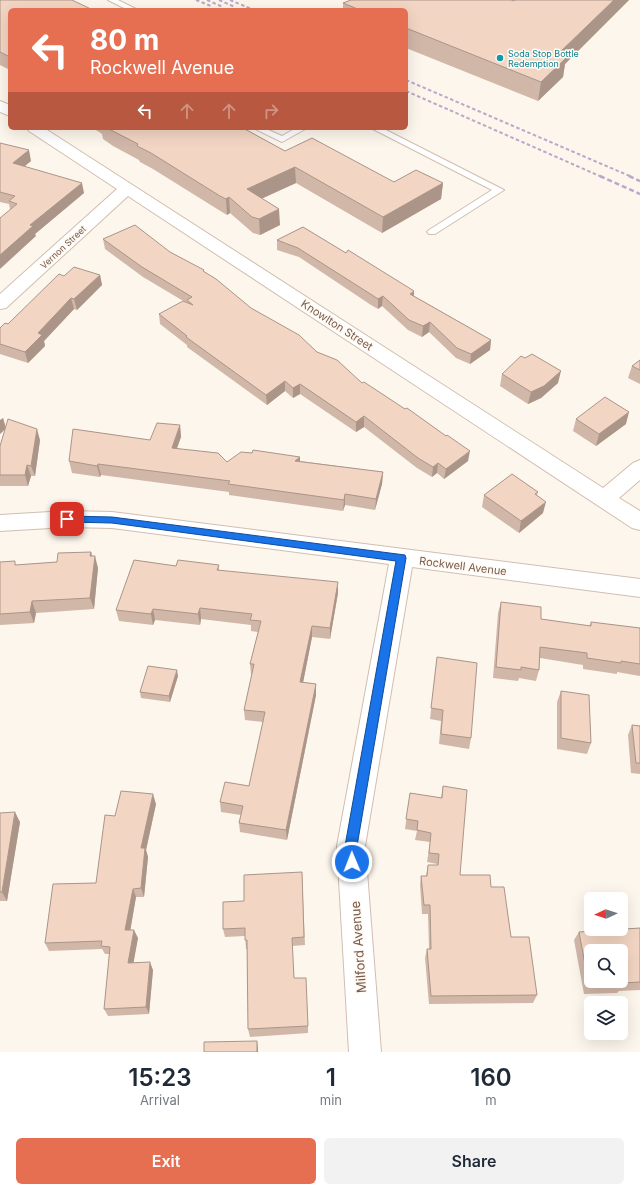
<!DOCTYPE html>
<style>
:root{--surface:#fff;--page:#f2f2f3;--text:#1f2937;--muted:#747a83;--accent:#e76f51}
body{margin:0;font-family:Inter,sans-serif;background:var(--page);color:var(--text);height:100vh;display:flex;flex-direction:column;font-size:15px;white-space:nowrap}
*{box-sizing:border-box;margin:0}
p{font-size:13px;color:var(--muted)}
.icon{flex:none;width:22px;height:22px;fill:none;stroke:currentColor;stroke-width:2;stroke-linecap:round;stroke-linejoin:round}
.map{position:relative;height:1052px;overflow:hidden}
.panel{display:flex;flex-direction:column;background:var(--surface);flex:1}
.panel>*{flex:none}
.hud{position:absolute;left:8px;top:8px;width:400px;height:122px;border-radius:6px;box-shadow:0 4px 16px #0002;background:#e76f51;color:#fff;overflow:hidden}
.needle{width:26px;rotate:266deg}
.controls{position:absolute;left:584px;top:892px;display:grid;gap:8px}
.controls a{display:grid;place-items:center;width:44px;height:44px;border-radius:6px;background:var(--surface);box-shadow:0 4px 16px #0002;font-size:20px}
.pin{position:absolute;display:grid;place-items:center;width:34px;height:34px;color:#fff;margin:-17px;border-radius:8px;box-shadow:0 2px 6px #0006}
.me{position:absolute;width:44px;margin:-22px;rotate:359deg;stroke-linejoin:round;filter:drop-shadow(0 0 3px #0008)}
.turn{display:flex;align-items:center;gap:14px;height:84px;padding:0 16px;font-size:18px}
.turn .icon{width:52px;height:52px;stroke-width:2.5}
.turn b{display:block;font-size:28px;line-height:34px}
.lanes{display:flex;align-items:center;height:38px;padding:0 16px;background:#0003;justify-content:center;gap:20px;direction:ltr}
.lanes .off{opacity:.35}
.eta{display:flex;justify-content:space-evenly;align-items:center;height:68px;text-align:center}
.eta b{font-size:24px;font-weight:600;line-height:28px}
.cta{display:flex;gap:8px;margin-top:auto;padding:8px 16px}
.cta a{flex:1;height:46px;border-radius:6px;background:var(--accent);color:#fff;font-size:16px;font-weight:600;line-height:46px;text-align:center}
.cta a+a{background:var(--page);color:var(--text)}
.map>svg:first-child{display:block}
</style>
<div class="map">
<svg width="640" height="1052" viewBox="0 0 640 1052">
<rect width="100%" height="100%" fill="#fdf6ec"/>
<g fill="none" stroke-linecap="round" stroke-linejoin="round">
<!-- service casing -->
<g stroke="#d1beb0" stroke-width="2">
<path id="service" d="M108,0H118L138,10H128Z
M253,128H264L282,136L296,128H307L282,142Z
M371,128H382L504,190L435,234H429L427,232L429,230L492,190Z"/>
</g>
<!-- minor casing -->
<g stroke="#d1beb0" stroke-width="2">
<path id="minor" d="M0,101L10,105V116L0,112Z
M27,128H44L603,488L633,463L640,460V480L619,498L640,511V530L632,528L128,196L6,308L0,309V294L117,189L29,131Z
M67,511L112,512L640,579V597L412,567L365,846L381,1052H349L337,846L389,564L112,528L67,527L0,531V515Z"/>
</g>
<!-- service -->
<use href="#service" fill="#fff" fill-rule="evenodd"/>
<!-- minor -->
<use href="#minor" fill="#fff" fill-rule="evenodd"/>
<!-- rail-far1 -->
<path stroke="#b9a8c9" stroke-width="2" stroke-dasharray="3.5 2.5" stroke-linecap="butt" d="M196,0L211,6
M207,0L223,7
M219,0L235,7
M230,0L254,10
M406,80L632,177
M406,91L602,177"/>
<!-- rail -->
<path stroke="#b9a8c9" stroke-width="2.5" stroke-dasharray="5 3" stroke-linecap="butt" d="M600,176L640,194
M629,176L640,181"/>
</g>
<!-- wall -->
<path fill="#d1b7a8" d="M0,0L10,10V70L0,65Z
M351,0H511L514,1L515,0H629L565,64L563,77L538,101L406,48V10H343V3Z
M93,128H243L285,151L394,182L443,183L441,199L382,233L296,183L262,198L280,225L260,235L253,233L230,213L227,215L222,212L153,169L140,162L139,160L113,146L103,139L102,134Z
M0,143L31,161L25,166L84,193L35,234L36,236L10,209L9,204L0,202Z
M303,227L414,296L491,340L490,350L470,364L456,358L429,332L422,337L408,330L382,306L378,309L371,305L299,257L277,250V240Z
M103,239L170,252L204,272L251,308L317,352L362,383L468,461L444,479L437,473L432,477L417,468L364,427L356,432L300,394L293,398L285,391L267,405L187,347V345L160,324L159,314L185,302L143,277L105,249Z
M100,275L102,285L77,310L74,309L44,341L45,346L28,363L0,354V328Z
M525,358L558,383L541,398L528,404L500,386L502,374Z
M640,360V384L628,378L632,366Z
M3,418L5,427L40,440L35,476H31L28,486H0V446L5,429L0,434Z
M576,419L626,424L596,446L573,431Z
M180,425L181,437L177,448L227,462L252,453L300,457V461L383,472L382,484L375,510L345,505L343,511L229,495V492L101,475L100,477L72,473L69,461L150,440Z
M538,492L537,495L543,513L519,533L482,507L484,495Z
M91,552L92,556L98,568L94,609L36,613L34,623L0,625V562L17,565L57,562Z
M219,565V570L338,593L330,639L312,637L303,682L316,684V695L287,840L240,832L239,823L241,815L221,812L220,802L249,786L263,722L245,720L244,710L252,674H251L250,664L258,632L251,631V625L201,619L200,625L155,620L153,625L119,621L116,610L176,566Z
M501,602L541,619L589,626L591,622L640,628V676L617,672V674L583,669V665L540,658L539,670L536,681L519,678L518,681L493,678L498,613Z
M437,657L471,738L469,749L439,744L441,721L430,719Z
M178,676L170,702L141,698L140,692Z
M561,691L591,743L587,754L557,749V702Z
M632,725L640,726V774L631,773L628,735Z
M443,786L460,875L491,887L511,937L537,995L533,1003L429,1004L425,958L427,949H429L428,914H422L420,885L421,876H426L428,865H437V864L427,862L430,842L415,840L417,831L405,829L410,793L441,798Z
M156,804L146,850L148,857L144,897H136L130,930L138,938L133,963L153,970L149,1014L108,1016L104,1009L110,954H105L102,949L49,951L45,943L96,883L115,816Z
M0,813L20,822L7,901H0Z
M302,872L305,945L292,946L294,978L308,1026V1033L250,1037L248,1029L247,949H246L245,936L225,937L223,929L244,901Z
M640,928V990L619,991L617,993L584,994L574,940L579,932Z"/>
<!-- shaded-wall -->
<path fill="#aa9588" d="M614,0H629L565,64L563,77L538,101L541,82L558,54Z
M29,150L31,161L16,173L13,163Z
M295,167L296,183L248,205L247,189Z
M82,183L84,193L35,234L36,236L0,269V255L30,225Z
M443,183L441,199L382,233L383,217Z
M229,197L230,213L227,215L226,199Z
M279,209L280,225L260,235L259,219Z
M100,275L102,285L77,310L74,299Z
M414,291V301L410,294Z
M383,296L382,306L378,309V299Z
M71,298L74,309L44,341L45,346L28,363L25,352L38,333Z
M430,322L429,332L422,337L423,326Z
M491,340L490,350L470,364L471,354Z
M561,371L558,383L541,398L528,404L531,392Z
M285,381V391L267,405L266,395Z
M300,384V394L293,398V388Z
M629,412L626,424L596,446L599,434Z
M364,416V427L356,432V422Z
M3,418L6,428L0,434V420Z
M180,425L181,437L173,459L172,448Z
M37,429L40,440L35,476L31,466Z
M470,451L468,461L444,479L446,469Z
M300,457V469L295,461Z
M438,463L437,473L432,477L433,467Z
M98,464L101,475L100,477L97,466Z
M27,465L31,476L28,486L25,475Z
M383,472L382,484L375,510L376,499Z
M345,494V505L343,511L344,500Z
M546,502L543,513L519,533L521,521Z
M91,552L94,563L95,556L98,568L94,609L90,598Z
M338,582V593L330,639V628Z
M32,601L36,613L34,623L30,612Z
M200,608L201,619L200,625L198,614Z
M153,609L155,620L153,625L151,614Z
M312,626V637L301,693L300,682Z
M177,670L178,676L170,702L169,696Z
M316,684V695L287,840L286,830Z
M153,794L156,804L146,850L148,857L144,897L141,888V848Z
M15,812L20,822L7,901L2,892Z
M133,889L136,897L129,938L125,930Z
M134,930L138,938L132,971L128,963Z
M150,962L153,970L149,1014L146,1007Z
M257,1041L258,1048V1052H257Z"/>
<!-- building -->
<path fill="#f3d5c3" stroke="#aa9588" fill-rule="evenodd" d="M0,0H72L93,10H10V57L0,52Z
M351,0H511L514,1L515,0H614L558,54L566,58L541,82L406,28V10H360L343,3Z
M107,128H243L285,151L312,138L394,182L416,170L443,183L383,217L295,167L247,189L279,209L259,219L252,217L229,197L226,199L220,196L151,153L137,146L138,144Z
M0,143L29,150L13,163L82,183L30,225L33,226L0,255V218L17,204L9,201L15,196L0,192Z
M135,225L170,252L204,270L203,271L216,279L251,308L299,335L317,352L337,360L362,383L364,382L405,409L407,408L446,436L447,435L470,451L446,469L438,463L433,467L418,458L364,416L356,422L300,384L293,388L285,381L266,395L186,337L187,336L159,314L183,301L193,305L187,300L192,297L142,267L103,239Z
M303,227L346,253L348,250L414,291L410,294L491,340L471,354L457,348L430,322L423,326L409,320L383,296L378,299L372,295L298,248L277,240Z
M74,267L100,275L74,299L71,298L38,333L42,335L25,352L0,344V328L5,323L8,324L59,274L64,276Z
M532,354L561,371L544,386L531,392L502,374L521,356L525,358Z
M640,360V370L632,366Z
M605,397L629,412L599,434L576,419Z
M8,419L37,429L31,466L27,465L25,475H0V446Z
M157,423L180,425L172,448L218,453L227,462L241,452L252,453L253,450L300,457L295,461L383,472L376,499L345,494L344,500L228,484L230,481L98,464L97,466L69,461L73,429L150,440Z
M512,474L538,492L535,494L546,502L521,521L484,495Z
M91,552L90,556H95L90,598L32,601L30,612L0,614V562L15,561V565L57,562L58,553Z
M134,560L176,566L178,560L219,565L217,570L338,582L330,628L312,626L300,682L316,684L286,830L239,823L243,806L220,802L225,782L249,786L265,712L244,710L254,664H250L261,621L250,620L252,614L200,608L198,614L153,609L151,614L116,610Z
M501,602L541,607V619L591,626V622L640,628V664L621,661V663L587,658V653L540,647L539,670L521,667V670L496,667Z
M437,657L477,663L471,738L441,734L443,710L431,708Z
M148,666L177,670L169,696L140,692Z
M561,691L589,695L591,743L561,738Z
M632,725L640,726V763H636Z
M443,786L467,790L460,875H490L491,887H504L511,937H529L537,995L431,996L427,949H431L430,905H424L421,876H427L428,865H438L439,854L429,853L431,833L417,830L418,821L406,819L410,793L442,798Z
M121,791L153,794L141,848H145L141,888L133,889L125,930H134L128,963L150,962L146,1007L104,1009L110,947L101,946L102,941L45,943L53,884L96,883L105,815L115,816Z
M15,812L2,892H0V813Z
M302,872L304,937L292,938L294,978H306L308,1026L248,1029L247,940H245V928L223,929V902L244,901V875Z
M640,928V982L622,983L623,985L589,986L579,932ZM591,951H621V981H591Z
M257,1041V1052H204V1042Z"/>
<!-- route -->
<path fill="#1a73e8" stroke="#114b97" d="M67,516L112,517L405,555L406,558L357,846L358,862L356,866L352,867L348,866L345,846L396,561L112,523L67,522L62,519Z"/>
<!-- markers -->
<circle fill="#0f9aa8" stroke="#fffaf3" stroke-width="1.5" cx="500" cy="58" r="4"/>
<g text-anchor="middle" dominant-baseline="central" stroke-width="3" stroke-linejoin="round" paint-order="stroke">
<!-- far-culture labels -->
<g font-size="9" fill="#0d838f" stroke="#fffaf3" text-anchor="start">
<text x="508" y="53">Soda Stop Bottle<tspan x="508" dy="10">Redemption</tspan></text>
</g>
<!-- far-street labels -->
<g font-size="9" fill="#7a5c4d" stroke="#fffaf3">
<text transform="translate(63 247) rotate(-43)">Vernon Street</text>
</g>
<!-- street labels -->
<g font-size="11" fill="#7a5c4d" stroke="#fffaf3">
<text transform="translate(337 325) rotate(33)">Knowlton Street</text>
<text transform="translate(463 566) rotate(7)">Rockwell Avenue</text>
</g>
<!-- near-street labels -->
<g font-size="13" fill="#7a5c4d" stroke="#fffaf3">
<text transform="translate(358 947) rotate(-94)">Milford Avenue</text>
</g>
</g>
</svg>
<div class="controls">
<a><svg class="needle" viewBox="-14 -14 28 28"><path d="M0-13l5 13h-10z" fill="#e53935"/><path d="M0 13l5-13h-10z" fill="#747a83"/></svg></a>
<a><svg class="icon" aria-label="search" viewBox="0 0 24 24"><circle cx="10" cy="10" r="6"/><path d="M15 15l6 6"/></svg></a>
<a><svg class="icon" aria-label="layers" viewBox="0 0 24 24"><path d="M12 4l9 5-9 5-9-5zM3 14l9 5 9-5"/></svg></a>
</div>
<div class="pin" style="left:67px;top:519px;background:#d93025"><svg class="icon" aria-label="arrive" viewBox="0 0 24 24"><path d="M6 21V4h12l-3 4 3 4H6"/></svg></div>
<svg class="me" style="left:352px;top:862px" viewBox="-20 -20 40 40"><circle r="17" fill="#1a73e8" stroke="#fff" stroke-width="3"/><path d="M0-11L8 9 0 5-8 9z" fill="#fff"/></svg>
<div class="hud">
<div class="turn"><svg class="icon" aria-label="left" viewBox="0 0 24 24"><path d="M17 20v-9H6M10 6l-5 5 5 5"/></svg><div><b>80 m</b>Rockwell Avenue</div></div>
<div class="lanes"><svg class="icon" aria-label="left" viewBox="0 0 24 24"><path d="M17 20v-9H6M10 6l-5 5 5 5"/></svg><svg class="icon off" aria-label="ahead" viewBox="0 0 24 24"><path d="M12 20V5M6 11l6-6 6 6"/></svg><svg class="icon off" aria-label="ahead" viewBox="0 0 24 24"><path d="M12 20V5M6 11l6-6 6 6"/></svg><svg class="icon off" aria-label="right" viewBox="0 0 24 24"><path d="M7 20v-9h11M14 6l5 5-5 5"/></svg></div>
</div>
</div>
<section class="panel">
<div class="eta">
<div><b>15:23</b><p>Arrival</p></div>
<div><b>1</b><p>min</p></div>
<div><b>160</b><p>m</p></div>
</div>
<div class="cta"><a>Exit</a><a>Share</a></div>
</section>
